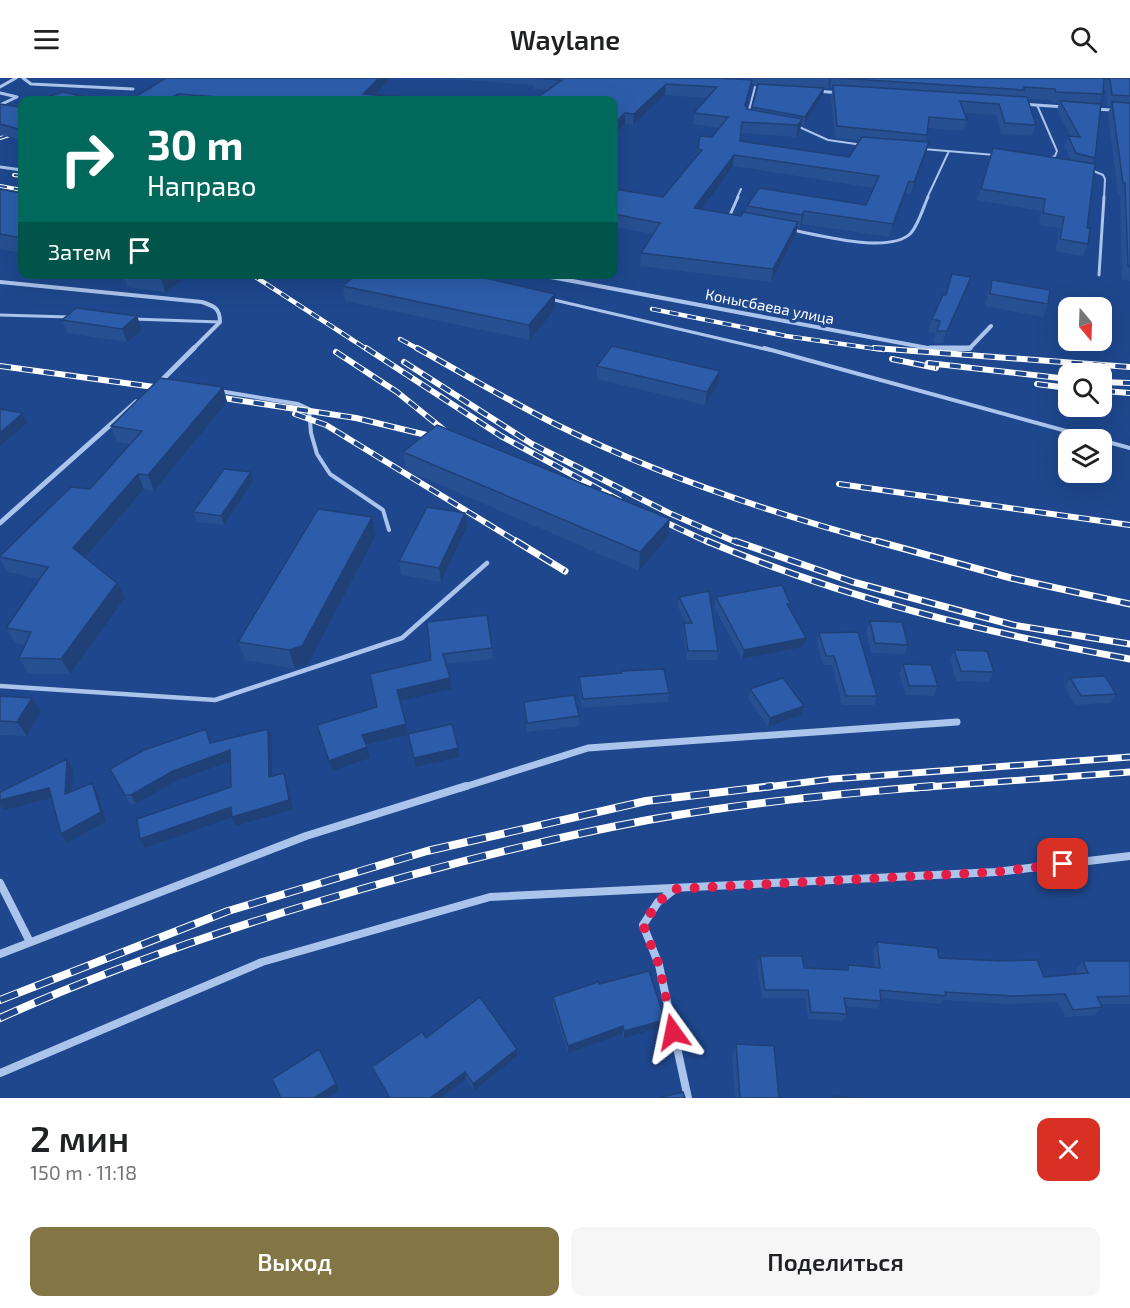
<!DOCTYPE html>
<html lang="ru">
<meta charset="utf-8">
<style>
:root{--surface:#fff;--page:#f6f6f6;--text:#202124;--muted:#757577;--accent:#837544}
body{margin:0;font-family:"Exo 2",sans-serif;background:var(--page);color:var(--text);height:100vh;display:flex;flex-direction:column;font-size:22px;white-space:nowrap}
*{box-sizing:border-box;margin:0}
p{font-size:20px;color:var(--muted)}
.icon{flex:none;width:33px;height:33px;fill:none;stroke:currentColor;stroke-width:2;stroke-linecap:round;stroke-linejoin:round}
.map{position:relative;height:1020px;overflow:hidden}
.side{display:flex;flex-direction:column;background:var(--surface);flex:1}
.side>*{flex:none}
.guide{position:absolute;left:18px;top:18px;width:600px;height:183px;border-radius:12px;box-shadow:0 6px 24px #0002;background:#00695c;color:#fff;overflow:hidden}
.needle{width:39px;rotate:161deg}
.controls{position:absolute;left:1058px;top:219px;display:grid;gap:12px}
.controls a{display:grid;place-items:center;width:54px;height:54px;border-radius:12px;background:var(--surface);box-shadow:0 6px 24px #0002;font-size:30px}
.pin{position:absolute;display:grid;place-items:center;width:51px;height:51px;color:#fff;margin:-26px;border-radius:12px;box-shadow:0 3px 9px #0006}
.me{position:absolute;width:66px;margin:-33px;rotate:348deg;stroke-linejoin:round;filter:drop-shadow(0 0 4px #0008)}
.turn{display:flex;align-items:center;gap:21px;height:126px;padding:0 30px;font-size:27px}
.turn .icon{width:78px;height:78px;stroke-width:2.5}
.turn b{display:block;font-size:42px;line-height:51px}
.then{display:flex;align-items:center;height:57px;padding:0 30px;background:#0003;gap:12px;font-size:22px}
.round{display:grid;place-items:center;flex:none;width:63px;height:63px;border-radius:12px;background:var(--page)}
.headline{display:flex;align-items:center;justify-content:space-between;height:102px;padding:0 30px}
h1{font-size:36px;font-weight:600;line-height:45px}
.action{display:flex;gap:12px;margin-top:auto;padding:12px 30px}
.action a{flex:1;height:69px;border-radius:12px;background:var(--accent);color:#fff;font-size:24px;font-weight:600;line-height:69px;text-align:center}
.action a+a{background:var(--page);color:var(--text)}
header{display:flex;justify-content:space-between;align-items:center;height:78px;padding:0 30px;background:var(--surface);font-size:27px;font-weight:600}
.map>svg:first-child{display:block}
</style>
<header><svg class="icon" aria-label="menu" viewBox="0 0 24 24"><path d="M4 6h16M4 12h16M4 18h16"/></svg>Waylane<svg class="icon" aria-label="search" viewBox="0 0 24 24"><circle cx="10" cy="10" r="6"/><path d="M15 15l6 6"/></svg></header>
<div class="map">
<svg width="1130" height="1020" viewBox="0 0 1130 1020">
<rect width="100%" height="100%" fill="#1e478d"/>
<g fill="none" stroke-linecap="round" stroke-linejoin="round">
<!-- lane-far3 -->
<path stroke="#abc4ec" stroke-width="2" d="M1037,27L1057,73L1055,78L1048,81
M748,36L755,9
M797,48L828,62L863,67
M923,71L995,77
M1089,91L1103,97L1105,101L1104,120
M737,120L741,111
M927,120L949,73"/>
<!-- lane-far2 -->
<path stroke="#abc4ec" stroke-width="3" d="M734,140L730,137L738,119
M792,152C819,157 888,176 910,156C918,148 923,130 928,119
M1099,197L1104,119
M550,221L769,272
M0,237L70,239
M133,241L220,244"/>
<!-- lane-far1 -->
<path stroke="#abc4ec" stroke-width="4" d="M764,270L1099,362
M219,313L298,326L309,331L311,355L317,376L330,396L383,432L389,452
M1101,362L1130,370"/>
<!-- lane -->
<path stroke="#abc4ec" stroke-width="4.5" d="M0,608L215,622L402,560L487,485"/>
<!-- street-far4 -->
<path stroke="#abc4ec" stroke-width="3" d="M23,0L31,6L133,11
M0,9L16,0
M817,13L840,15
M0,15L17,19L0,27
M1021,26L1065,29
M1093,31L1130,33
M0,89L22,92"/>
<!-- street-far3 -->
<path stroke="#abc4ec" stroke-width="4" d="M535,196L933,271H969L991,248
M0,204L202,224C214,228 220,230 220,244L192,272"/>
<!-- street-far2 -->
<path stroke="#abc4ec" stroke-width="5" d="M930,270H970
M158,306L194,270
M0,445L136,324"/>
<!-- street-far1 -->
<path stroke="#abc4ec" stroke-width="7" d="M461,710L588,670L957,644"/>
<!-- street -->
<path stroke="#abc4ec" stroke-width="8" d="M0,805L30,864
M675,811L658,824L643,847L659,887L688,1020
M0,876L306,758L466,708
M0,995L262,884L490,819L996,794L1130,778"/>
<!-- rail-far4 casing -->
<g stroke="#fff" stroke-width="4">
<path id="rail-far4" d="M0,60L22,53
M14,97L22,98
M0,108L22,112"/>
</g>
<!-- rail-far3 casing -->
<g stroke="#fff" stroke-width="4.5">
<path id="rail-far3" d="M251,196L368,272
M652,231L786,258L884,272
M400,261L420,272"/>
</g>
<!-- rail-far2 casing -->
<g stroke="#fff" stroke-width="6">
<path id="rail-far2" d="M366,270L501,358L619,422
M417,270C464,296 509,323 557,347C660,398 771,435 882,465
M874,270L1130,289
M336,274L397,314L454,360
M892,281L936,290
M404,284L532,366L669,435L738,465
M928,285L1068,301
M0,288L169,311
M1101,304L1130,305
M1037,306L1068,310
M1104,313L1130,315
M210,318L356,340L443,361
M295,336L326,347L519,465
M839,406L1130,447
M654,439L710,465"/>
</g>
<!-- rail-far1 casing -->
<g stroke="#fff" stroke-width="7">
<path id="rail-far1" d="M516,463L565,493
M707,463C842,520 986,555 1130,581
M735,463L853,504L1013,547L1130,566
M876,463L1011,500L1130,526
M759,710L832,701L1130,679
M914,710L1130,694"/>
</g>
<!-- rail casing -->
<g stroke="#fff" stroke-width="8">
<path id="rail" d="M0,922L228,833L427,773L646,723L772,708
M0,940C102,894 207,857 314,825C424,792 535,763 648,742C742,725 838,716 933,708"/>
</g>
<!-- rail-far4 -->
<use href="#rail-far4" stroke="#1e478d" stroke-width="2" stroke-dasharray="7" stroke-linecap="butt"/>
<!-- rail-far3 -->
<use href="#rail-far3" stroke="#1e478d" stroke-width="3" stroke-dasharray="9" stroke-linecap="butt"/>
<!-- rail-far2 -->
<use href="#rail-far2" stroke="#1e478d" stroke-width="4" stroke-dasharray="11" stroke-linecap="butt"/>
<!-- rail-far1 -->
<use href="#rail-far1" stroke="#1e478d" stroke-width="4.5" stroke-dasharray="14" stroke-linecap="butt"/>
<!-- rail -->
<use href="#rail" stroke="#1e478d" stroke-width="6" stroke-dasharray="19" stroke-linecap="butt"/>
</g>
<!-- wall -->
<path fill="#275092" fill-rule="evenodd" d="M147,0H391L374,17L434,21V22H130L164,1Z
M434,0H1130V203L1122,201L1120,117H1118L1108,35L1111,28H1107L1106,12H1103V16L1099,26L1095,80L1093,85L1087,150L1088,166L1083,178L1055,173L1060,150L1039,147L1041,133L977,122L993,70L1071,82L1064,68L1068,58L1071,59L1057,32L1059,25L1052,24L1051,22L1027,21L1036,47L1032,58L1001,56L996,37L964,35L967,42L964,53L928,50L926,63L929,64L926,75L911,116H906L889,159L802,146L800,150L797,149L796,157L771,204L640,188L641,175L653,156L614,149V111L663,119L698,77L700,58L712,59L720,50L693,46L694,35L707,20L665,17L633,47L625,46L614,57V22H535V21L548,12L534,11L533,7ZM751,6L828,10L830,6L831,10H833L831,18L835,60L860,62L849,79L740,63L741,55L796,59L800,53L801,46L804,47L823,17L824,10L758,6L752,32L747,31L746,29ZM733,88L874,110L866,127L747,128L746,135L741,138L701,131Z
M0,26L19,29L22,28V62L0,57Z
M0,111L22,115V175L0,171Z
M123,196H192L165,214L127,209Z
M952,196L967,211L943,265H933L936,255L928,254L932,241L946,217Z
M992,202L1048,226L1043,239L985,228L988,214Z
M343,208L555,216V231L530,262L345,223Z
M137,238L142,252L127,264L67,255L62,242Z
M597,288L720,293L718,306L705,327L597,301Z
M223,309L227,324L154,413L144,411L86,480L125,520L70,596H29L19,580L25,567L16,565L6,550L40,501L8,494L0,481V478L90,411L131,366L117,364L111,348Z
M403,374L668,459L639,493L406,392Z
M253,403L224,447L197,444L193,434Z
M465,435L467,449L441,504L401,497L399,483Z
M376,457L308,586L295,591L245,582L238,564Z
M679,519L718,573L717,582H687L683,554L684,545H686L678,529Z
M716,519L790,525L789,529L803,569L742,581L714,529Z
M870,543L908,567L905,576L871,575L866,553Z
M427,544L492,570L493,581L446,586L450,600L452,611L400,623L408,657L366,667L370,680L332,693L317,647L377,629L431,582Z
M819,555L877,618L874,627H842L832,587H823L817,564Z
M954,572L994,594L989,604L956,603L950,581Z
M903,586L938,608L934,618L906,617L899,596Z
M579,599L669,615L668,624L582,630L579,608Z
M1070,600L1116,616L1110,625L1075,627L1065,609Z
M750,611L804,628L801,637L768,649L748,620Z
M0,618L32,620L41,633L27,658L0,657Z
M524,624L579,638V648L527,654Z
M206,651L211,665L272,660V698L284,695L287,704L293,731L236,748L232,739L145,770L140,761L231,709L230,683L178,702L136,726H130L110,691Z
M877,864L939,880L1044,899L1077,896L1076,891L1083,883H1130V926H1101L1102,929L1094,937L1065,939L1058,924L1007,926L943,922L940,926L881,920V923L877,931L845,928L847,936L843,943L808,941L805,920H762L757,886L760,878L804,890L845,892L848,887L875,889L873,873Z
M599,906L665,942L663,949L624,960L622,956L568,975L553,927V919Z
M426,960L517,978L474,1013L466,1001L441,1020H389L375,996L372,989Z
M736,966L779,1020H735L732,977Z"/>
<!-- shaded-wall -->
<path fill="#204177" d="M379,0H391L369,22L363,16Z
M829,0H831L830,6L828,10Z
M752,2L750,13L744,38L745,27Z
M666,6L665,17L633,47L634,36Z
M824,10L823,17L804,47L805,39Z
M178,16L179,22H167Z
M625,35V46L614,57V46Z
M802,41L800,53L796,59L798,47Z
M929,64L926,75L911,116L914,104Z
M734,77L733,88L693,143L694,130Z
M909,103L906,116L889,159L893,146Z
M804,133L802,146L800,150L802,137Z
M798,144L796,157L771,204L773,191Z
M162,196H192L165,214L160,198Z
M971,199L967,211L943,265L947,253Z
M555,216V231L530,262L529,247Z
M137,238L142,252L127,264L122,251Z
M720,293L718,306L705,327L707,314Z
M223,309L227,324L154,413L148,397Z
M23,335L27,345L0,368V355Z
M251,394L253,403L224,447L221,438Z
M138,396L144,411L81,485L73,470Z
M465,435L467,449L441,504L439,490Z
M372,439L376,457L308,586L295,591L289,572Z
M670,441L668,459L639,493L640,474Z
M117,505L125,520L70,596L61,581Z
M806,560L803,569L742,581L744,572Z
M450,600L452,611L400,623L397,612Z
M32,620L41,633L27,658L17,644Z
M804,628L801,637L768,649L770,640Z
M406,646L408,657L365,667L362,657Z
M268,651L272,660V709L269,699Z
M367,669L370,680L332,693L329,683Z
M458,670L459,679L415,689L414,680Z
M230,672L234,682L178,702L136,726L131,717L173,693Z
M67,681L73,691L71,725L65,716Z
M284,695L287,704L293,731L236,748L232,739Z
M92,705L97,714L106,743L67,765L61,756Z
M49,710L55,719L4,732L0,727V722Z
M231,729L235,738L145,770L140,761Z
M665,942L663,949L624,960V953Z
M623,948L622,956L568,975V968Z
M517,971V978L474,1013L473,1006Z
M323,978L339,1012L328,1020H314Z
M465,994L466,1001L441,1020H430Z"/>
<!-- building -->
<path fill="#2d5daa" stroke="#204177" stroke-width="1.5" d="M166,0H379L363,16L434,21L433,22H260L178,16L167,22H130Z
M533,0H717L752,2L745,27L747,31L802,41L798,47L742,44L740,63L849,79L862,59L929,64L914,104L909,103L893,146L804,133L802,137L747,128L759,110L866,127L879,98L734,77L694,130L741,138L743,134L798,144L773,191L641,175L660,145L614,136V111L663,119L702,72L698,71L700,58L712,59L728,39L694,35L717,9L666,6L634,36L625,35L614,46V22H543L535,21L562,2Z
M837,0H1130V18L1112,17L1110,1H1104L1103,16L1056,14L1055,11L1024,9V12Z
M758,6L824,10L805,39L752,29Z
M833,7L1027,19L1036,47L1005,45L999,26L960,23L967,42L929,39L927,57L837,48Z
M63,14L98,22H38Z
M1060,23L1101,26L1095,80L1076,75L1068,58L1080,59Z
M1112,24L1130,25V189L1128,188L1125,105H1123Z
M0,26L19,29L22,28V52L0,46Z
M993,70L1095,86L1087,150H1090L1088,166L1060,161L1064,139L1043,135L1045,121L981,111Z
M0,111L22,115V160L0,156Z
M357,196H467L555,216L529,247L343,208Z
M952,196L971,199L947,253H937L940,243L932,241L943,217H946Z
M992,202L1050,212L1048,226L990,216Z
M76,230L137,238L122,251L62,242Z
M612,268L720,293L707,314L597,288Z
M160,300L223,309L148,397L138,396L73,470L117,505L61,581L19,580L31,554L6,550L48,489L0,479V478L71,409L90,411L142,353L111,348Z
M0,331L23,335L0,355Z
M437,347L670,441L640,474L403,374Z
M224,391L251,394L221,438L193,434Z
M427,429L465,435L439,490L399,483Z
M318,431L372,439L302,568L289,572L238,564Z
M782,507L790,525L787,526L806,560L744,572L716,519Z
M709,513L718,573H688L684,545H692L679,519Z
M487,537L492,570L443,576L450,600L397,612L406,646L362,657L367,669L329,683L317,647L377,629L370,596L431,582L427,544Z
M870,543L902,544L908,567L875,565Z
M858,554L877,618H846L834,578H826L819,555Z
M954,572L987,573L994,594L961,593Z
M903,586L931,587L938,608H909Z
M664,591L669,615L583,621L579,599L622,595V593Z
M1105,598L1116,616L1081,618L1070,600Z
M783,600L804,628L770,640L750,611Z
M574,617L579,638L527,645L524,624Z
M0,618L32,620L17,644L0,643Z
M452,646L458,670L414,680L408,656Z
M206,651L210,665L268,651L269,699L284,695L289,722L232,739L231,729L140,761L137,741L231,709L230,672L173,693L131,717H125L110,691L144,672Z
M67,681L65,716L92,705L101,734L61,756L49,710L0,722V714Z
M877,864L937,870L939,880L1001,883L1037,882L1044,899L1088,895L1083,883H1130V918L1097,919L1102,929L1073,932L1065,916L1013,918L945,914L946,918L880,912L881,923L844,920L847,936L811,934L808,912H765L760,878H802L804,890L848,892V887L880,890Z
M649,893L665,942L624,953L623,948L568,968L553,919L598,904L599,906Z
M480,919L517,971L473,1006L465,994L430,1020H390L372,989L422,954L426,960Z
M736,966L774,968L779,1020H740Z
M319,971L336,1006L314,1020H281L272,1001Z
M683,1014L685,1020H658Z
M834,1018L853,1020H834Z"/>
<g fill="none" stroke-linecap="round" stroke-linejoin="round">
<!-- route -->
<path stroke="#e11d48" stroke-width="10" stroke-dasharray="0 18" d="M673,954L659,887L643,847L658,824L675,811L996,794L1063,786"/>
</g>
<g text-anchor="middle" dominant-baseline="central" stroke-width="6" stroke-linejoin="round" paint-order="stroke">
<!-- far-street labels -->
<g font-size="15" fill="#fff" stroke="#1e478d">
<text transform="translate(770 228) rotate(11)">Конысбаева улица</text>
</g>
</g>
</svg>
<div class="controls">
<a><svg class="needle" viewBox="-14 -14 28 28"><path d="M0-13l5 13h-10z" fill="#e53935"/><path d="M0 13l5-13h-10z" fill="#757577"/></svg></a>
<a><svg class="icon" aria-label="search" viewBox="0 0 24 24"><circle cx="10" cy="10" r="6"/><path d="M15 15l6 6"/></svg></a>
<a><svg class="icon" aria-label="layers" viewBox="0 0 24 24"><path d="M12 4l9 5-9 5-9-5zM3 14l9 5 9-5"/></svg></a>
</div>
<div class="pin" style="left:1063px;top:786px;background:#d93025"><svg class="icon" aria-label="arrive" viewBox="0 0 24 24"><path d="M6 21V4h12l-3 4 3 4H6"/></svg></div>
<svg class="me" style="left:673px;top:954px" viewBox="-20 -20 40 40"><path d="M0-17L14 15 0 8-14 15z" fill="#e11d48" stroke="#fff" stroke-width="4"/></svg>
<div class="guide">
<div class="turn"><svg class="icon" aria-label="right" viewBox="0 0 24 24"><path d="M7 20v-9h11M14 6l5 5-5 5"/></svg><div><b>30 m</b>Направо</div></div>
<div class="then">Затем<svg class="icon" aria-label="arrive" viewBox="0 0 24 24"><path d="M6 21V4h12l-3 4 3 4H6"/></svg></div>
</div>
</div>
<section class="side">
<div class="headline"><div><h1>2 мин</h1><p>150 m · 11:18</p></div><a class="round" style="background:#d93025;color:#fff"><svg class="icon" aria-label="close" viewBox="0 0 24 24"><path d="M6 6l12 12M18 6L6 18"/></svg></a></div>
<div class="action"><a>Выход</a><a>Поделиться</a></div>
</section>
